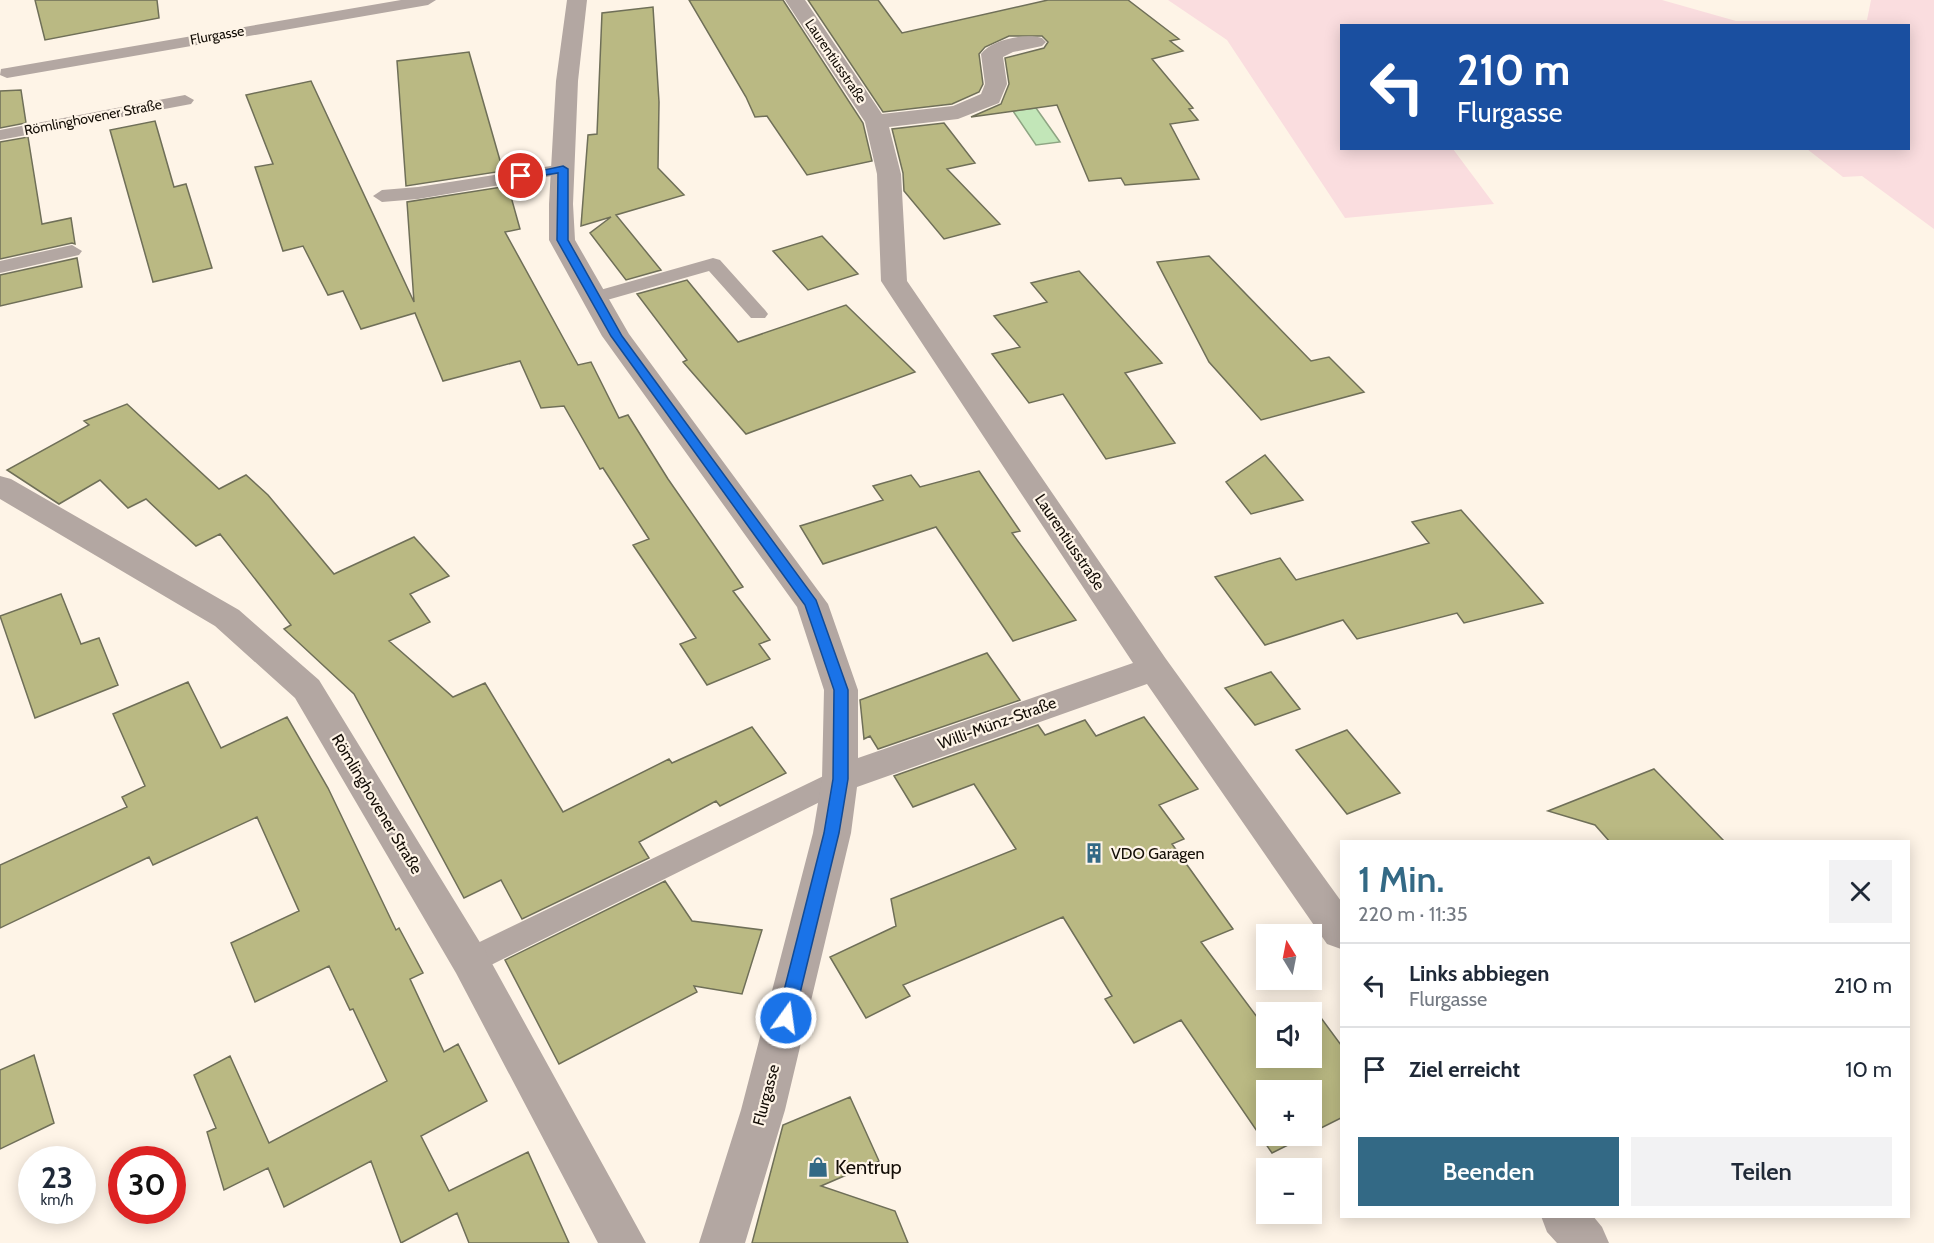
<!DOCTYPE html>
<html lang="de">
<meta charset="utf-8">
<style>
:root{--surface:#fff;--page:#f2f2f3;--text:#1f2937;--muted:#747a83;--line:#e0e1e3;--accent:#336985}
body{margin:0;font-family:Cabin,sans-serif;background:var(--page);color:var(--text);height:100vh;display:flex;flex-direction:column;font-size:22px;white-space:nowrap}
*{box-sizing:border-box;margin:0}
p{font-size:20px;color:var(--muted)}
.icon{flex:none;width:33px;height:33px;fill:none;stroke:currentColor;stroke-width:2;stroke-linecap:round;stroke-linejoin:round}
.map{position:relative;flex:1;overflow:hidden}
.drawer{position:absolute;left:1340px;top:840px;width:570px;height:378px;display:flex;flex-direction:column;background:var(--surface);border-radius:0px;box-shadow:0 3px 15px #0003}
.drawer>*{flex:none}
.top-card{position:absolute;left:1340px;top:24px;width:570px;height:126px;border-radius:0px;box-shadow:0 3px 15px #0003;background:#1a4fa0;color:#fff;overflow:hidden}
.needle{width:39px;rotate:350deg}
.buttons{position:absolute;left:1256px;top:924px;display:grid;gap:12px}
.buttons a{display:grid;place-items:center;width:66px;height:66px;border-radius:0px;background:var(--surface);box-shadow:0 3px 15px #0003;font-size:30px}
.speed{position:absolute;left:18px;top:1146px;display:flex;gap:12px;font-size:30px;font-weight:700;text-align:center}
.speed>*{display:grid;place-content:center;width:78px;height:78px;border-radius:50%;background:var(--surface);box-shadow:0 3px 15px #0003;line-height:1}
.speed small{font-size:15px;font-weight:400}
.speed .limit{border:9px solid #d22;background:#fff;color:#111}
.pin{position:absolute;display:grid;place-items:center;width:51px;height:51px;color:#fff;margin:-26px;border:3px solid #fff;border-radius:50%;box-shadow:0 2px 6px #0007}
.me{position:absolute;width:66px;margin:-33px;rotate:14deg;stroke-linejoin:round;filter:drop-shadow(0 0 4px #0008)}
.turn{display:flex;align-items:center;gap:21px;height:126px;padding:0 18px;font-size:27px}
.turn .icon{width:78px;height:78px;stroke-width:2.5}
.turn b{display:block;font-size:42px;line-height:51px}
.round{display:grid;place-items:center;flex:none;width:63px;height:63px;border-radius:0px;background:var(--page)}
.headline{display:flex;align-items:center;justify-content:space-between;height:102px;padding:0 18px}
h1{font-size:36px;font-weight:600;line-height:45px;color:var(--accent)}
.primary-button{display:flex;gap:12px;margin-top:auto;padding:12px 18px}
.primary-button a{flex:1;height:69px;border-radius:0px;background:var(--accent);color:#fff;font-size:24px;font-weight:600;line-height:69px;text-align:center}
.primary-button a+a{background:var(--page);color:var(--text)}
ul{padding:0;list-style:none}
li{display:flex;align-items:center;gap:18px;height:84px;padding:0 18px;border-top:2px solid var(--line)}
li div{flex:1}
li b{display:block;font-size:22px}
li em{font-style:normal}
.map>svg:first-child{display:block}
</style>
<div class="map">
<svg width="1934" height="1243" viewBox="0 0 1934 1243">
<rect width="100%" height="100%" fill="#fef4e7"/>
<!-- green -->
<path fill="#fadddf" d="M1168,0H1662L1736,21L1867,20L1871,0H1934V229L1862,176L1843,177L1807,149L1908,148V26H1341V148L1453,149L1494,204L1345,218L1227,40Z"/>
<!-- water -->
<path fill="#c2e6b8" stroke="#8ea583" stroke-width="1.5" d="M1036,108L1060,142L1036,145L1013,111Z"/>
<!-- building -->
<path fill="#bab983" stroke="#6f6f58" stroke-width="1.5" d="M35,0H157L159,18L45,40Z
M689,0H783L863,123L872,161L807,175L767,116L755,117L746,97Z
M808,0H878L902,33L1048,0H1128L1179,39L1170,41L1183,51L1152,59L1193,108L1189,109L1198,120L1170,124L1199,179L1125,185L1121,178L1089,181L1057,105L971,117L1001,104L1009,84L1005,58L1044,48L1048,42L1042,36H1009L985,47L979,54L983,84L979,92L952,104L883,112Z
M653,7L659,102L658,168L684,195L616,215L661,270L626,280L590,233L611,217L581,226L588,135L597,134L602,13Z
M469,52L503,171L406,186L397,61Z
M311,81L414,302L407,202L508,186L520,229L505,232L578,365L591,362L619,418L628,415L668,479L743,587L733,591L770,640L759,644L770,659L707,685L680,644L696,638L633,545L649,539L603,468L600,469L564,406L541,408L520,361L443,381L415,313L361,329L343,291L328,295L303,246L283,251L255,167L273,164L246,95Z
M21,90L26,123L0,128V91Z
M155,121L174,187L186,184L212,268L153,282L110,130Z
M944,123L975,163L947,169L1000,224L944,239L904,191L903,173L892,129Z
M28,137L42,224L71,218L75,244L72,243L0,259V142Z
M822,236L858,274L808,290L773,251Z
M1209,256L1311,361L1329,357L1364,392L1261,420L1209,362L1157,262Z
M77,258L82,287L0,306V275Z
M1079,271L1162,363L1125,373L1175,443L1106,459L1063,394L1029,403L992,354L1020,347L994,316L1047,302L1031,283Z
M687,280L738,342L846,305L915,372L746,434L683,362L687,360L637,294Z
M127,404L219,489L246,475L268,495L334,574L414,537L449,576L410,594L430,622L389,641L453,697L485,683L563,812L669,759L672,763L752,727L786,773L720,806L716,801L639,842L649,858L522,919L501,880L464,898L354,694L284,629L291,625L220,534L196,546L146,499L128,508L100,480L59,504L7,470L89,425L84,421Z
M1265,455L1303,500L1251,514L1226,482Z
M979,471L1020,531L1012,533L1076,620L1013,641L936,527L823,564L800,526L883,500L873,486L911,475L920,487Z
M1461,510L1543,603L1464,623L1457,613L1357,639L1343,620L1265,645L1215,577L1280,558L1296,580L1429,543L1412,522Z
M61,594L81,644L99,638L118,685L35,718L0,616Z
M987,653L1020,700L878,749L870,736L864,739L860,700Z
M1271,672L1300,709L1255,725L1225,688Z
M188,682L221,748L287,717L328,788L396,930L399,928L423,973L410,979L444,1052L458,1044L487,1101L421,1136L449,1191L528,1152L569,1243H469L457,1213L401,1243L371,1161L284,1207L268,1168L224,1190L207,1132L216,1128L194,1075L230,1056L269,1143L387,1081L353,1009L350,1010L329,966L255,1002L231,943L299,911L257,817L153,865L149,857L0,928V865L127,807L122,797L145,786L113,714Z
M1144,717L1198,789L1159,805L1184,839L1172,844L1233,929L1201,942L1266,1029V1058H1311V1012H1302L1313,1007L1341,1045V1118L1311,1133V1090H1266V1136H1306L1272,1153L1181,1020L1134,1043L1105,999L1112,996L1063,917L903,985L910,996L866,1018L830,957L896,926L891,899L1016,849L974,784L913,807L894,776L1038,725L1045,735L1085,720L1096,736Z
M1347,730L1400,793L1347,814L1296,750Z
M1654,769L1725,842H1610L1595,825L1548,811Z
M665,881L692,921L762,930L742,994L694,986L697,992L559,1064L505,960Z
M34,1055L54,1123L0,1149V1070Z
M850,1097L879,1161L821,1186L895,1211L908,1243H752L783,1125Z"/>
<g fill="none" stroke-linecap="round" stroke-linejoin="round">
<!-- lane -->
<path fill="#b3a7a2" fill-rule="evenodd" d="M401,0H436L428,5L7,78L0,75L1,69L7,68Z
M185,95L194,100L191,104L0,140V130Z
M563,164L572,169L569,173L418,199L382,202L373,196L382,190L418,187Z
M72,245L82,251L79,255L0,273V261Z
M713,258L720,260L765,310L768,314L765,318H751L709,271L593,304L586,302L583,298L586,294Z
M840,768L850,771L854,779L850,787L481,970L470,974L459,970L455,961L459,952Z"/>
<!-- street -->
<path fill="#b3a7a2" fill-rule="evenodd" d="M567,0H587L578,81L573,204L575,240L629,334L828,604L858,690V758L1133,663L881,281L877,174L865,122L785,0H805L882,114L953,106L981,94L985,84L981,54C992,39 1026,33 1042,38L1046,42L1042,46L1013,52L1003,57L1007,84L999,103L958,119L889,127L901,174L907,281L1166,659L1341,901V949L1327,944L1147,684L857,787L851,833L785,1110L745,1243H699L741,1110L813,833L822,779L824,690L797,607L602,336L549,240V204L556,81Z
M0,476L11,479L239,610L319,680L484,949L646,1243H598L456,973L295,698L215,626L0,499Z
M1541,1216H1593L1602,1227L1609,1243H1557L1547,1232Z"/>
</g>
<!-- route -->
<path fill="#1a73e8" stroke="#114b97" stroke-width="1.5" d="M563,166L568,169V240L622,336L816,600L848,690V779L839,833L794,1018L792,1023L786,1025L780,1023L777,1018L824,833L833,779L834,690L805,605L611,336L557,240L558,173L521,179L516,176Z"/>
<!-- icons -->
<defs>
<g id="building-bare" transform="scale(1.62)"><path d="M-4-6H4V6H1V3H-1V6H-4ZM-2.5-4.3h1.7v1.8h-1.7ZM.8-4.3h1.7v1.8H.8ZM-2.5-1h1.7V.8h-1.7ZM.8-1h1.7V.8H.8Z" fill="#336985" stroke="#fef4e7" stroke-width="2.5" paint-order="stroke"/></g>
<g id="shop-bare" transform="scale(1.62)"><path d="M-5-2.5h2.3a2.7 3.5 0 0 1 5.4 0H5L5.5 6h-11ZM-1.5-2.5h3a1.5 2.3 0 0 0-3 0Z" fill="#336985" stroke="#fef4e7" stroke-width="2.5" paint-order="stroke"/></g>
</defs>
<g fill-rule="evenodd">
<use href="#building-bare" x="1094" y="853"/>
<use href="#shop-bare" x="818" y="1167"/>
</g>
<g text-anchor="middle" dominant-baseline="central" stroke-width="4.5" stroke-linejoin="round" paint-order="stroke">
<!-- far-street labels -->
<g font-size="14" fill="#130d06" stroke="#fef4e7">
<text transform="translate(217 35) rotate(-10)">Flurgasse</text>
<text transform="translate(836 61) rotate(56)">Laurentiusstraße</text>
<text transform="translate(93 117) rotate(-11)">Römlinghovener Straße</text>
</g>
<!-- street labels -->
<g font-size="16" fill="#130d06" stroke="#fef4e7">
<text transform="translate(1070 542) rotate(56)">Laurentiusstraße</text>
<text transform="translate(997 723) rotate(-20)">Willi-Münz-Straße</text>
<text transform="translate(377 804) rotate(59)">Römlinghovener Straße</text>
<text transform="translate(766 1095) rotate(-75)">Flurgasse</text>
</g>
<!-- poi labels -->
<g font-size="16" fill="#130d06" stroke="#fef4e7" text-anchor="start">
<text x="1111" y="853">VDO Garagen</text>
</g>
<!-- near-poi labels -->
<g font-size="20" fill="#130d06" stroke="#fef4e7" text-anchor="start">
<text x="835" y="1167">Kentrup</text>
</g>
</g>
</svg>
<div class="buttons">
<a><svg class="needle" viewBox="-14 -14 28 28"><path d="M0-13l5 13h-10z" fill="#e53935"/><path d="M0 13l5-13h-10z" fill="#747a83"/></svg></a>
<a><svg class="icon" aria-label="sound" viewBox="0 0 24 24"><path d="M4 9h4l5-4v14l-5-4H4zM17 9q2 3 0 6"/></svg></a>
<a>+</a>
<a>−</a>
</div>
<div class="speed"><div>23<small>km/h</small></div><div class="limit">30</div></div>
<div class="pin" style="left:521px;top:176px;background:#d93025"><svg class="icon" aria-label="arrive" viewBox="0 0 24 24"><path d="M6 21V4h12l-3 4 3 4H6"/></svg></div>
<svg class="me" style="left:786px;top:1018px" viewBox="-20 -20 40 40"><circle r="17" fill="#1a73e8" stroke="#fff" stroke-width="3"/><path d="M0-11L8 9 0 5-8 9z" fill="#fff"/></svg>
<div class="top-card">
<div class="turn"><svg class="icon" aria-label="left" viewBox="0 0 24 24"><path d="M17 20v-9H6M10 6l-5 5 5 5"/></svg><div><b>210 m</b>Flurgasse</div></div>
</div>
<section class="drawer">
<div class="headline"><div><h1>1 Min.</h1><p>220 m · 11:35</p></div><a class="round"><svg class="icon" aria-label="close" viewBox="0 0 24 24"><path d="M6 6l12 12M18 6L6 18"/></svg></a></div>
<ul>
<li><svg class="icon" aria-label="left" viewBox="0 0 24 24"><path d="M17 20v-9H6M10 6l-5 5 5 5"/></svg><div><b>Links abbiegen</b><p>Flurgasse</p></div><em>210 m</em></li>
<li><svg class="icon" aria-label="arrive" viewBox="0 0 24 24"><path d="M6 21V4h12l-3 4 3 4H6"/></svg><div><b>Ziel erreicht</b></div><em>10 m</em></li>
</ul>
<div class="primary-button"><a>Beenden</a><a>Teilen</a></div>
</section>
</div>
